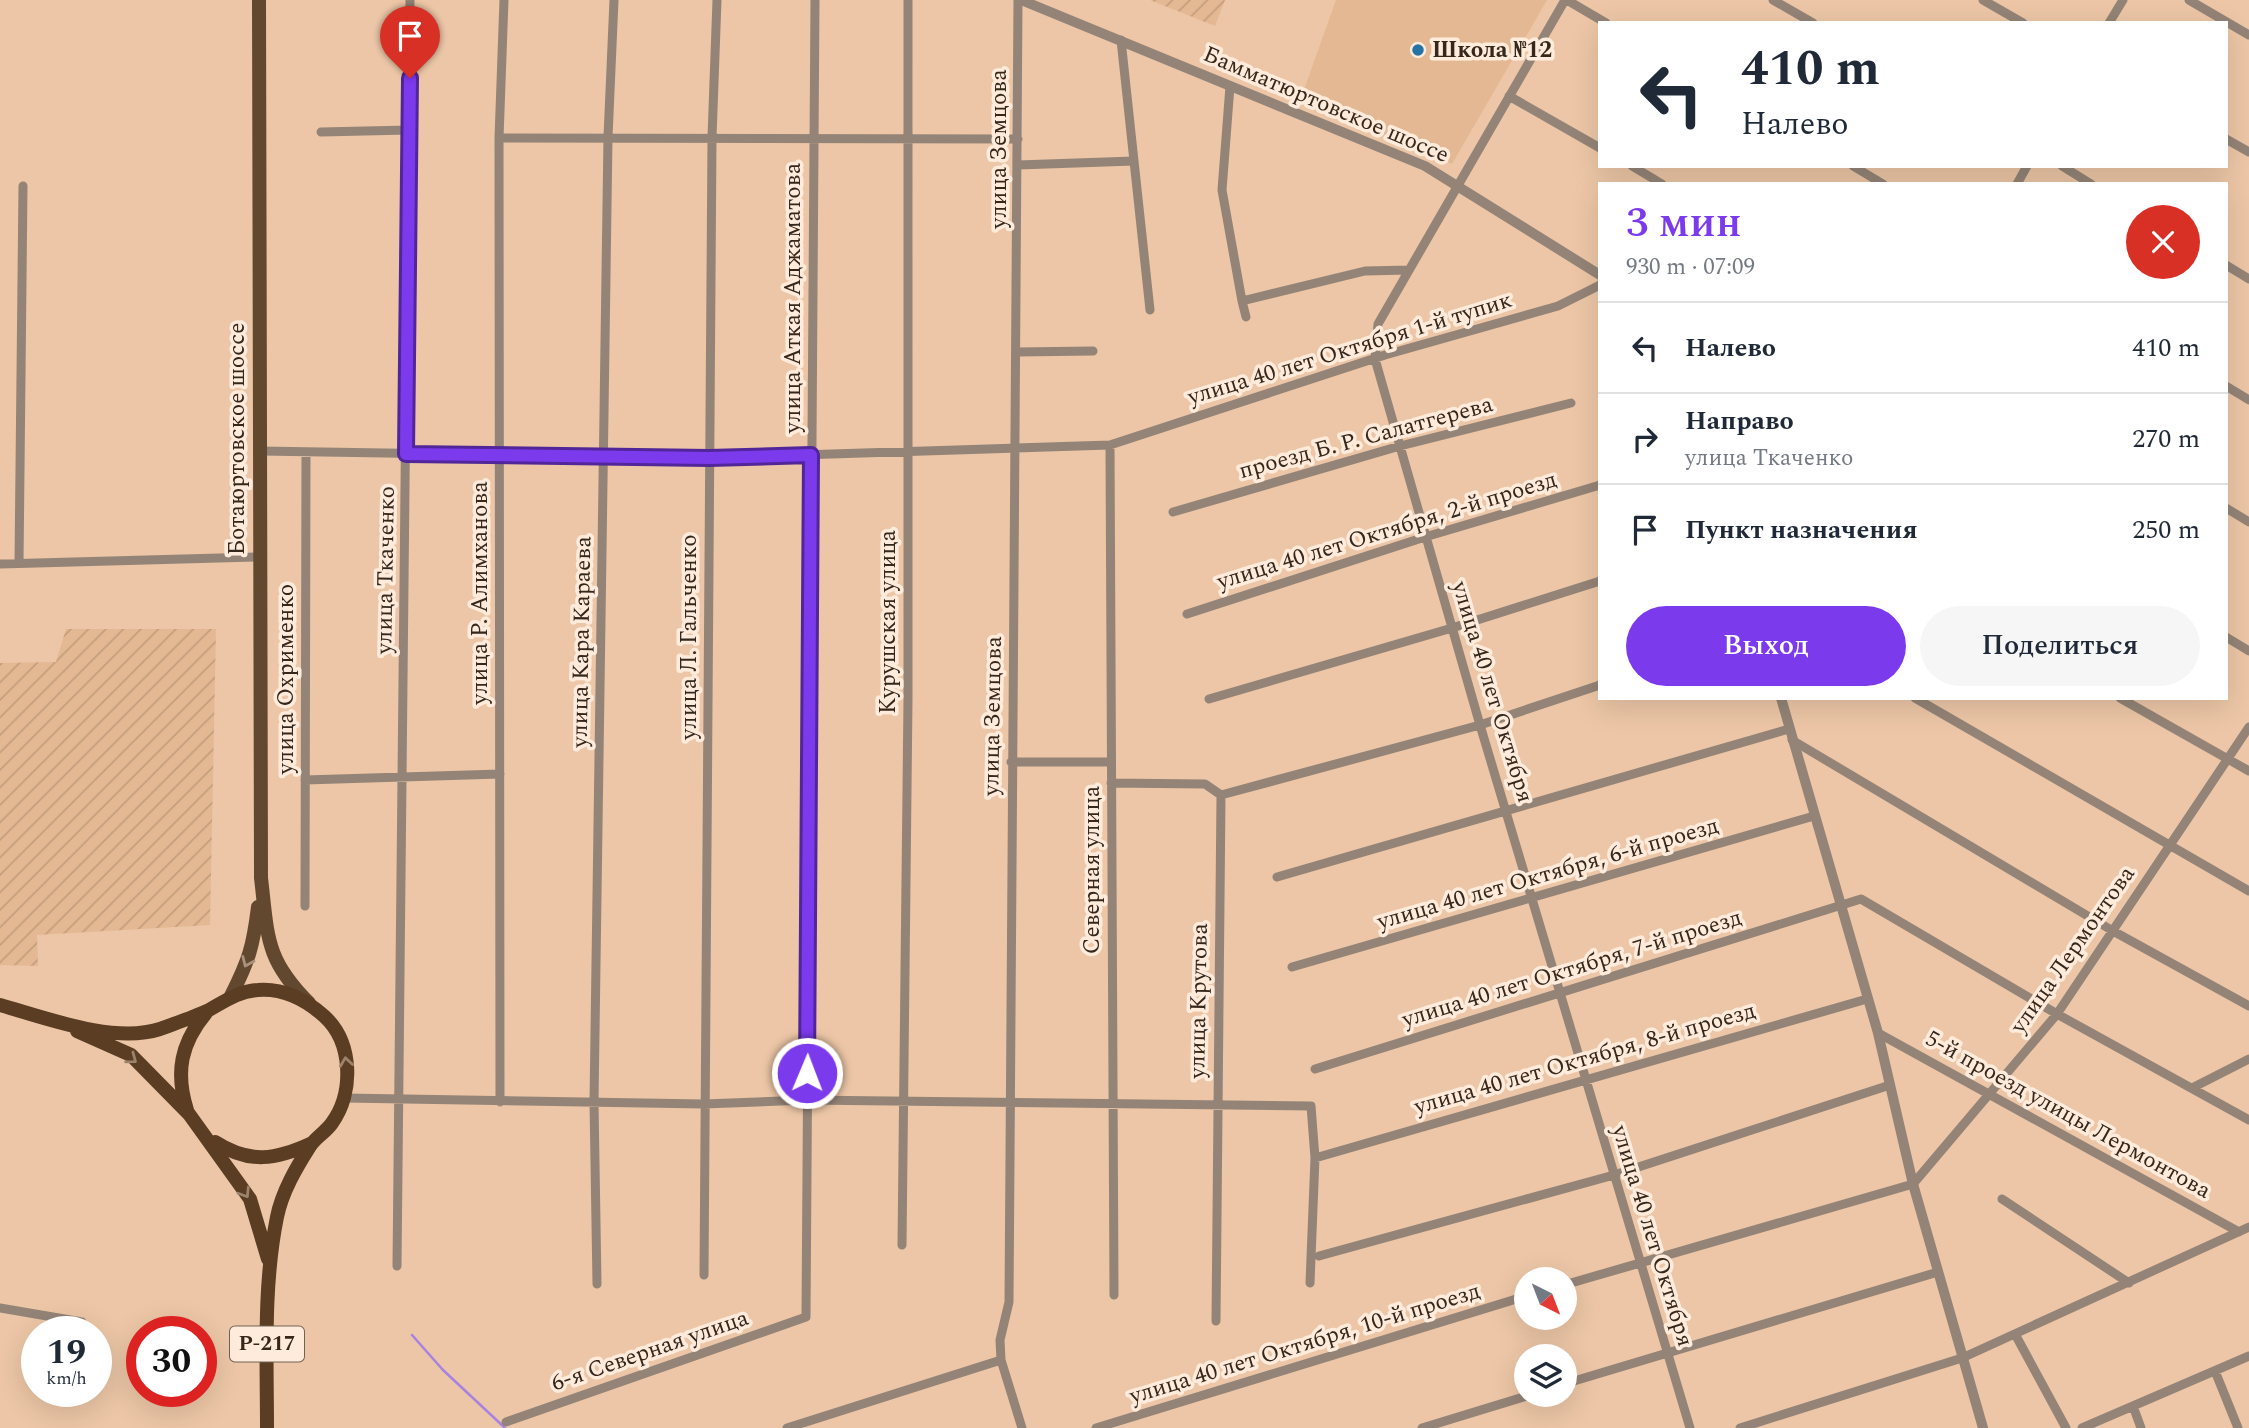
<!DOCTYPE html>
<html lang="ru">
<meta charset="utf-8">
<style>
:root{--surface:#fff;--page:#f6f6f7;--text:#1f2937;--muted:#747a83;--line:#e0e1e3;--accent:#7c3aed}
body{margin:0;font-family:Spectral,serif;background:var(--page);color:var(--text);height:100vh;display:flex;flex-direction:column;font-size:26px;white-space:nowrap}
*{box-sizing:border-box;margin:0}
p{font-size:23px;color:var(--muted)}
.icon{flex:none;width:38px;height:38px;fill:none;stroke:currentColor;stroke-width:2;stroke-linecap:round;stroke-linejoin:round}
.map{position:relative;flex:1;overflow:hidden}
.drawer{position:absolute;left:1598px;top:182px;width:630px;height:518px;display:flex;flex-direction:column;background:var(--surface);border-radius:0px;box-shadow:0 7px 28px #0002}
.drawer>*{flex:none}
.hud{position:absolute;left:1598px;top:21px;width:630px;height:147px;border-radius:0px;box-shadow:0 7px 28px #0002;background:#fff;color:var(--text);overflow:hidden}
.needle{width:46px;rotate:138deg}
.buttons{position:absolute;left:1514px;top:1267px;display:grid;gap:14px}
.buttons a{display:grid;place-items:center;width:63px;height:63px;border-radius:50%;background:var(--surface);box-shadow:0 7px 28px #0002;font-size:35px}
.speed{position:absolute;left:21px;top:1316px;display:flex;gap:14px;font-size:35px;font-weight:700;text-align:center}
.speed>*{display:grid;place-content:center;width:91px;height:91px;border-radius:50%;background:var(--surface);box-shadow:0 7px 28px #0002;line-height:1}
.speed small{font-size:18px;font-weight:400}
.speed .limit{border:10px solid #d22;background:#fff;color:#111}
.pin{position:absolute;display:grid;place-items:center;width:60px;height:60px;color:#fff;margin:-72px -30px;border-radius:50% 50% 50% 0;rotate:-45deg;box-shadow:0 0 7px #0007}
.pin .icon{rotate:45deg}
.me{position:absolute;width:77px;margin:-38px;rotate:1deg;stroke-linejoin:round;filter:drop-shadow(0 0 5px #0008)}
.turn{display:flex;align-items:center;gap:24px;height:147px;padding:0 28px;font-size:32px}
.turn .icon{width:91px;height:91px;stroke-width:2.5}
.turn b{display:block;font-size:49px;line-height:60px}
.round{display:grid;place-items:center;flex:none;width:74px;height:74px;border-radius:37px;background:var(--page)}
.head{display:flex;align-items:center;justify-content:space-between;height:119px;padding:0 28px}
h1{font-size:42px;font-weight:600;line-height:52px;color:var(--accent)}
.cta{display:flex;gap:14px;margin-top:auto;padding:14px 28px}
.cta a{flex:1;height:80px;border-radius:42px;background:var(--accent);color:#fff;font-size:28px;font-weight:600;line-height:80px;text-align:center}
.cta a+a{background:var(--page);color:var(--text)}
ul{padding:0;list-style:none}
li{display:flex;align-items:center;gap:21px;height:91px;padding:0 28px;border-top:2px solid var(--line)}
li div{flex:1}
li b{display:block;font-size:26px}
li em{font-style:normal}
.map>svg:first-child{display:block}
</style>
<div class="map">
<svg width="2249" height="1428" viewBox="0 0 2249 1428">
<defs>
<pattern id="industrial-furrows" width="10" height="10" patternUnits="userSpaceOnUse" patternTransform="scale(1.75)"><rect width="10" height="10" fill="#e4b893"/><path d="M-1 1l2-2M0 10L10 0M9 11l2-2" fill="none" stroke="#c49e7e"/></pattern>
</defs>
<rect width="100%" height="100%" fill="#ecc6a6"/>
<!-- built -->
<path fill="#e4b893" d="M1336,0H1547L1452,164L1300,101Z"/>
<!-- industrial -->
<path fill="url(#industrial-furrows)" d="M1150,0H1225L1215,26Z
M66,629H216L210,925L37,935L38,966L0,965V663L56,662Z"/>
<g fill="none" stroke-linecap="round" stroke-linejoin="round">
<!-- stream -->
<path stroke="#a882e1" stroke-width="2.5" d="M412,1335L443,1370L505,1428"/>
<!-- minor -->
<path stroke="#948477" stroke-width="9" d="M1018,0L1009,1302L1000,1340L1001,1360L1022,1428
M1565,0L1378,324L1375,359L1480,725L1690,1428
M1567,0L1606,23
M1773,0L1813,23
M1983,0L2023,23
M2189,0L2249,35
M2109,23L2123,0
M1121,40L1150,310
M1230,86L1222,190L1242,301
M1509,96L1600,148
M321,132L409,130
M499,138L1018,139
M2226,139L2249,152
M1018,165L1134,161
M1632,166L1662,184
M1853,166L1883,184
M2062,166L2091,184
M2017,184L2027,166
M2226,265L2249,279
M1246,317L1242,301L1365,271L1409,270
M1017,352L1093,351
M2226,386L2249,400
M1110,445L1114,1295
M260,451L709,458L1110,445L1385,355L1558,306L1600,285
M2226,508L2249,522
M1173,512L1400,446L1571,403
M19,563L23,186
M0,564L260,557
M1187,614L1425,537L1600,485
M2226,637L2249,651
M1915,698L2249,891
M2120,698L2249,771
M1209,699L1452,628L1600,581
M1792,740L2113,931L2249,1006
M1011,762H1111
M305,780L500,774
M1111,783L1205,784L1221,795L1216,1321
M1221,795L1480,725L1600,685
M1277,877L1789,729
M305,906L306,452
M1292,967L1814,816
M1878,1033L2239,1232
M1315,1069L1861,899L2057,1014L2249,1120
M2192,1088L2249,1059
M344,1098L704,1104L806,1100L1311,1106L1315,1158L1310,1283
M500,1102L499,138L504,0
M1315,1158L1867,999
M2002,1199L2129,1283
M902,1245L908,699V0
M1319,1256L1614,1175L1890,1085
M397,1266L410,0
M704,1275L712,137L717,0
M597,1284L594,1102L608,137L614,0
M1564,1285L1913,1184L2057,1014L2249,727
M0,1308L82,1322
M2015,1334L2066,1428
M2215,1371L2238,1428
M1564,1384L1938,1272
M2133,1406L2141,1428
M506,1422L806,1317L815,0
M787,1428L1001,1360
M1096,1428L1526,1296
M1422,1428L1530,1395
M1740,1428L1962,1358L2249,1227
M2082,1428L2249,1356"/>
<!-- tertiary -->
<path stroke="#948477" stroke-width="10" d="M1021,0L1425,166L1600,275
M1781,698L1878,1033L1913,1184L1983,1428"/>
<!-- primary -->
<path stroke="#634830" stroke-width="14" d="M259,0L261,878C268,937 265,959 309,1003
M231,996C249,960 253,947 258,907"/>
<!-- trunk -->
<path stroke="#5a3d22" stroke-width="14" d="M0,1005C46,1018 114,1044 160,1029C176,1023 194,1017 209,1010C225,1001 239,991 258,990C284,988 306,1000 324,1016C353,1042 354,1093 332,1123C326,1132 316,1137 310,1146C296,1168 282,1192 277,1217C263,1286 267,1358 267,1428
M77,1031L131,1055L189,1114L250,1199L268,1259
M187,1110C175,1072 181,1043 206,1013
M215,1142C249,1164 276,1160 312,1143"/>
</g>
<!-- one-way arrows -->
<defs><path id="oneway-chevron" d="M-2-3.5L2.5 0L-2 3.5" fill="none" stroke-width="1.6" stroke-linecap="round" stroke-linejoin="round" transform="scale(1.75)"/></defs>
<use stroke="#a9917d" href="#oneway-chevron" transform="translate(247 962) rotate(114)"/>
<g stroke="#9c836c">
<use href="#oneway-chevron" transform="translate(132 1059) rotate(37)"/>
<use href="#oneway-chevron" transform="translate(346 1062) rotate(-98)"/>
<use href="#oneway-chevron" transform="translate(245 1193) rotate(58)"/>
</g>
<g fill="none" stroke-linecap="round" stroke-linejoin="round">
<!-- route casing -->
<g stroke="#51269a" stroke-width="18">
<path id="route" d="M410,78L406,454L709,458L811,455L807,1073"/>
</g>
<!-- route -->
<use href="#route" stroke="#7c3aed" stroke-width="12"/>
</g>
<!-- markers -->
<circle fill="#2674a6" stroke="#ffebdb" stroke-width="2.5" cx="1418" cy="50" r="7"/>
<g text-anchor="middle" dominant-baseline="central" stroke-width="7" stroke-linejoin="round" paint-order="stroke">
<!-- shield labels -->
<rect fill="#ffebdb" stroke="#726255" stroke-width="2" x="230" y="1326.5" width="74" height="35" rx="5"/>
<g font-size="21" font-weight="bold" fill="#36271b">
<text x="267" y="1344">Р-217</text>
</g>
<!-- poi labels -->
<g font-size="23" font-weight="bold" fill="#36271b" stroke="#ffebdb" text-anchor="start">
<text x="1432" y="50">Школа №12</text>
</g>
<!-- street labels -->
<g font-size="23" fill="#36271b" stroke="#ffebdb">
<text transform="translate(1326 105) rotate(23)">Бамматюртовское шоссе</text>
<text transform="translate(999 149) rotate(-90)">улица Земцова</text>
<text transform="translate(793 298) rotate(-90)">улица Аткая Аджаматова</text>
<text transform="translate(1350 349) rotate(-17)">улица 40 лет Октября 1-й тупик</text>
<text transform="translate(1366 438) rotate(-15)">проезд Б. Р. Салатгерева</text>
<text transform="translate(237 439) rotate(-90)">Ботаюртовское шоссе</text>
<text transform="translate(1387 531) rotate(-17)">улица 40 лет Октября, 2-й проезд</text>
<text transform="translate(386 570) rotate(-89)">улица Ткаченко</text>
<text transform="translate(480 593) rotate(-90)">улица Р. Алимханова</text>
<text transform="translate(888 622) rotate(-90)">Курушская улица</text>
<text transform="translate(689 637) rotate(-90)">улица Л. Гальченко</text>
<text transform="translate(582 642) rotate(-89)">улица Кара Караева</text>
<text transform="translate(286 679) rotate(-90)">улица Охрименко</text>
<text transform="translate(1492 692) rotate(73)">улица 40 лет Октября</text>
<text transform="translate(993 716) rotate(-89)">улица Земцова</text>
<text transform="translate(1092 870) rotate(-90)">Северная улица</text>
<text transform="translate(1548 874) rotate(-16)">улица 40 лет Октября, 6-й проезд</text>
<text transform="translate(2073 950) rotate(-55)">улица Лермонтова</text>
<text transform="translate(1572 969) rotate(-17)">улица 40 лет Октября, 7-й проезд</text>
<text transform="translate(1199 1001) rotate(-89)">улица Крутова</text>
<text transform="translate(1585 1059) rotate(-16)">улица 40 лет Октября, 8-й проезд</text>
<text transform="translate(2068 1115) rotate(29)">5-й проезд улицы Лермонтова</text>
<text transform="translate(1652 1236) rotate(73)">улица 40 лет Октября</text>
<text transform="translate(1305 1344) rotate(-17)">улица 40 лет Октября, 10-й проезд</text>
<text transform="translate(650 1351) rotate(-19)">6-я Северная улица</text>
</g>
</g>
</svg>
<div class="buttons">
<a><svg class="needle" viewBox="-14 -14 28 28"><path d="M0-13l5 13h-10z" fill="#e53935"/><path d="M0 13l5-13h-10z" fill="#747a83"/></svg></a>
<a><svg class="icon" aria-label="layers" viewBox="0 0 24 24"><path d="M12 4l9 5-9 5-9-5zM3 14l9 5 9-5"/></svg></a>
</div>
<div class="speed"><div>19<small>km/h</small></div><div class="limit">30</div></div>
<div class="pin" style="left:410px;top:78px;background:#d93025"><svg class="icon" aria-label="arrive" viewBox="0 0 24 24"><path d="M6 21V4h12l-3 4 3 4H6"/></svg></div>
<svg class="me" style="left:807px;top:1073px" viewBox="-20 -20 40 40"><circle r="17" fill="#7c3aed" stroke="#fff" stroke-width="3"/><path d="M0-11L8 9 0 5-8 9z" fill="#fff"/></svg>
<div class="hud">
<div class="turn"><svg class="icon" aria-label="left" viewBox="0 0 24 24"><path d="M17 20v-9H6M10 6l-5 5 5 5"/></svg><div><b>410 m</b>Налево</div></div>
</div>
<section class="drawer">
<div class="head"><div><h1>3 мин</h1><p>930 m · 07:09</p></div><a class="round" style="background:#d93025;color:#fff"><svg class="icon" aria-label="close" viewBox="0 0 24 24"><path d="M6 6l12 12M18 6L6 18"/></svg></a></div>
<ul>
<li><svg class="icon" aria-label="left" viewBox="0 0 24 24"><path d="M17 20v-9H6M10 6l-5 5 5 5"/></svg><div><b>Налево</b></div><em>410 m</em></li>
<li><svg class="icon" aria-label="right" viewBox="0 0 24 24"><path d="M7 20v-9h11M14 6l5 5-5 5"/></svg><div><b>Направо</b><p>улица Ткаченко</p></div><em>270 m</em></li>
<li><svg class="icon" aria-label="arrive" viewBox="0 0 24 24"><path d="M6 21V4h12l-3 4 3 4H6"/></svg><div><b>Пункт назначения</b></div><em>250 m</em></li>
</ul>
<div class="cta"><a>Выход</a><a>Поделиться</a></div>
</section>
</div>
